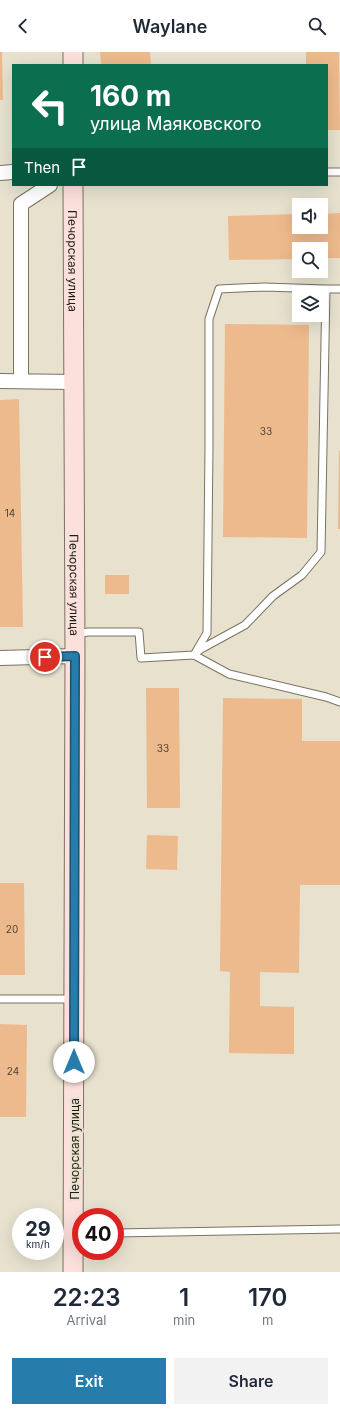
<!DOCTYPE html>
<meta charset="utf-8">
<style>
:root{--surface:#fff;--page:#f2f2f3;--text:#1f2937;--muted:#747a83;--accent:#267dac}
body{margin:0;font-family:Inter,sans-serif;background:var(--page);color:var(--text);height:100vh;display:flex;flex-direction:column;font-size:15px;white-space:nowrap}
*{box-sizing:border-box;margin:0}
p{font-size:13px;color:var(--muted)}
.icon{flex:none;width:22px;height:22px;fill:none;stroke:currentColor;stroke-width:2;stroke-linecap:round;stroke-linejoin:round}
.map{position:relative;height:1220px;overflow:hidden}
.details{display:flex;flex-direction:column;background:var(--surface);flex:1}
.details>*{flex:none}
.hud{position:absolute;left:12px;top:12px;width:316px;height:122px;border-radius:0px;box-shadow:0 4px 16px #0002;background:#0b6e4f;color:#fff;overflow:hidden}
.buttons{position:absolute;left:292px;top:146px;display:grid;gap:8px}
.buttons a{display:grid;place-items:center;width:36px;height:36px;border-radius:0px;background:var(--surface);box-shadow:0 4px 16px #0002;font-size:20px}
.speed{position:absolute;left:12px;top:1156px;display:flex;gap:8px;font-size:20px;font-weight:700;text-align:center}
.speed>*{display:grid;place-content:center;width:52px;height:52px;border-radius:50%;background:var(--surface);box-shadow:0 4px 16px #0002;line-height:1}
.speed small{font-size:10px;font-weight:400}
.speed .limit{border:6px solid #d22;background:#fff;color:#111}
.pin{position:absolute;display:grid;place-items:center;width:34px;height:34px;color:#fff;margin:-17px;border:2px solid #fff;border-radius:50%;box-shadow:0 1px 4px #0007}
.me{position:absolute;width:44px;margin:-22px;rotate:0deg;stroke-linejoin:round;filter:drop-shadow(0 0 3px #0008)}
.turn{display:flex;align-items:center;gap:14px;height:84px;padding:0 12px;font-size:18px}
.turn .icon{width:52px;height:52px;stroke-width:2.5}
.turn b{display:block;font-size:28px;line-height:34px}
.then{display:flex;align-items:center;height:38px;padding:0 12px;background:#0003;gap:8px;font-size:15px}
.eta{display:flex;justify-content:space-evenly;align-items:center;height:68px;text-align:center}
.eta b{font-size:24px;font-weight:600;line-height:28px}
.primary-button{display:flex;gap:8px;margin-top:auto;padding:8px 12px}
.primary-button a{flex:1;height:46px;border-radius:0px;background:var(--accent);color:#fff;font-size:16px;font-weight:600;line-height:46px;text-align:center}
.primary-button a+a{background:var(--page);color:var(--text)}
header{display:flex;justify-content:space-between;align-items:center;height:52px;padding:0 12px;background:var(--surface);font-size:18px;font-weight:600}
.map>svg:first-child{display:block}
</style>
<header><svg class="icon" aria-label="back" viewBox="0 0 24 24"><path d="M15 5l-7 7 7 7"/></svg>Waylane<svg class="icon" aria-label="search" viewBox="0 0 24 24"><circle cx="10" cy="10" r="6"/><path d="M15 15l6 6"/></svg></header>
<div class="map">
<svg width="340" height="1220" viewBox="0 0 340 1220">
<rect width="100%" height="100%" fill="#e7e1ce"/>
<!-- building -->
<path fill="#edba8d" d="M0,0H2L3,48H0Z
M100,0H150L151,13H101Z
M306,0H339L340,78H327V13H306Z
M340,161V206H321V197H299V207L229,208L228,164L299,162V175H321V162Z
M225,272L309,273L307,486L223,485Z
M19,347L23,575H0V348Z
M339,399H340V477H338Z
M105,523H129V542H105Z
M146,636H179L180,756H147Z
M223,646L302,647V689H340V833H300L299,921L260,920V954L294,955V1002L229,1001L230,920L220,919Z
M147,783L178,784L177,818L146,817Z
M0,831H24L25,923H0Z
M0,972L27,973L26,1065H0Z"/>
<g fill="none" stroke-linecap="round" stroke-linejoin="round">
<!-- lane casing -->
<g stroke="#797362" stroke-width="9">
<path id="lane" d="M327,120H340
M77,582L88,580H139L141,606L194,603L229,622L326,645L340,650
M197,600L201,597L245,573L273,544L302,523L321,500L326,237H340
M194,603L207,581L209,395V267L219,237L264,235L326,237
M0,947H74
M115,1181L340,1177"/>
</g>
<!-- street casing -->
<g stroke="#797362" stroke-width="16">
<path id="street" d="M0,121L13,120
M0,329L73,330
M21,329V152L50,133
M0,606L75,604"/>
</g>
<!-- secondary casing -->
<g stroke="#797362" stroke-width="21">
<g id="secondary">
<path d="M73,13V0"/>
<path id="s1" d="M73,133L75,604L73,1220"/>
</g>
</g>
<!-- lane -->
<use href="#lane" stroke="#fff" stroke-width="7"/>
<!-- street -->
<use href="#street" stroke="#fff" stroke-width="14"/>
<!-- secondary -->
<use href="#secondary" stroke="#fce0dc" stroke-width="19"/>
</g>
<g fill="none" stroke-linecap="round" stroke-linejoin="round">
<!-- route casing -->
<g stroke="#195170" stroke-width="10">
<path id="route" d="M45,605L75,604L74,1010"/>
</g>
<!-- route -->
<use href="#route" stroke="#267dac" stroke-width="7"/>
</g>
<g text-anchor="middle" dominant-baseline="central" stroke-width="4" stroke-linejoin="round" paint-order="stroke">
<!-- number labels -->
<g font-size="10" fill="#524434">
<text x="266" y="379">33</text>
<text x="10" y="461">14</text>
<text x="163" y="696">33</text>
<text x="12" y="877">20</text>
<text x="13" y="1019">24</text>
</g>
<!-- street labels -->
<g font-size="12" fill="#1f1d16" stroke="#e7e1ce">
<text stroke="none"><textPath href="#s1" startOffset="76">Печорская улица</textPath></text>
<text stroke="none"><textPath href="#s1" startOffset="400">Печорская улица</textPath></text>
<text transform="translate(74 1097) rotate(-90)">Печорская улица</text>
</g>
</g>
</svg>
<div class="buttons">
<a><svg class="icon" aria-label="sound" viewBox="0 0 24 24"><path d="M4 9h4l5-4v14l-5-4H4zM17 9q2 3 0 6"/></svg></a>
<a><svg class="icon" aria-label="search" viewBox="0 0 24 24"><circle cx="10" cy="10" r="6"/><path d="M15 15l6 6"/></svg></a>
<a><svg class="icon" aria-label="layers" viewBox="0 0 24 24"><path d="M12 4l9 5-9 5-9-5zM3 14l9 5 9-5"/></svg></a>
</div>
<div class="speed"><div>29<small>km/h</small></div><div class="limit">40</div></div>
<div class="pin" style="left:45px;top:605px;background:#d93025"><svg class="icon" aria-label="arrive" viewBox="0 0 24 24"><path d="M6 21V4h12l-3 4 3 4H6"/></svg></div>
<svg class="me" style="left:74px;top:1010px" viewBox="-20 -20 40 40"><circle r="19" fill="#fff"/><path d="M0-13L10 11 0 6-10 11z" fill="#267dac"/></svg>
<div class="hud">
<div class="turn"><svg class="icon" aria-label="left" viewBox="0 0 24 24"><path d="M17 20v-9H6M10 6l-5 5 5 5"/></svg><div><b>160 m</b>улица Маяковского</div></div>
<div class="then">Then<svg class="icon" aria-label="arrive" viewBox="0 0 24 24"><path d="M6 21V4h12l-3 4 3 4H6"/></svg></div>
</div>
</div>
<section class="details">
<div class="eta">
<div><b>22:23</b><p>Arrival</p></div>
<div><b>1</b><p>min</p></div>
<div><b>170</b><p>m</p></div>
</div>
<div class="primary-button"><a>Exit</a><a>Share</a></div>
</section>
